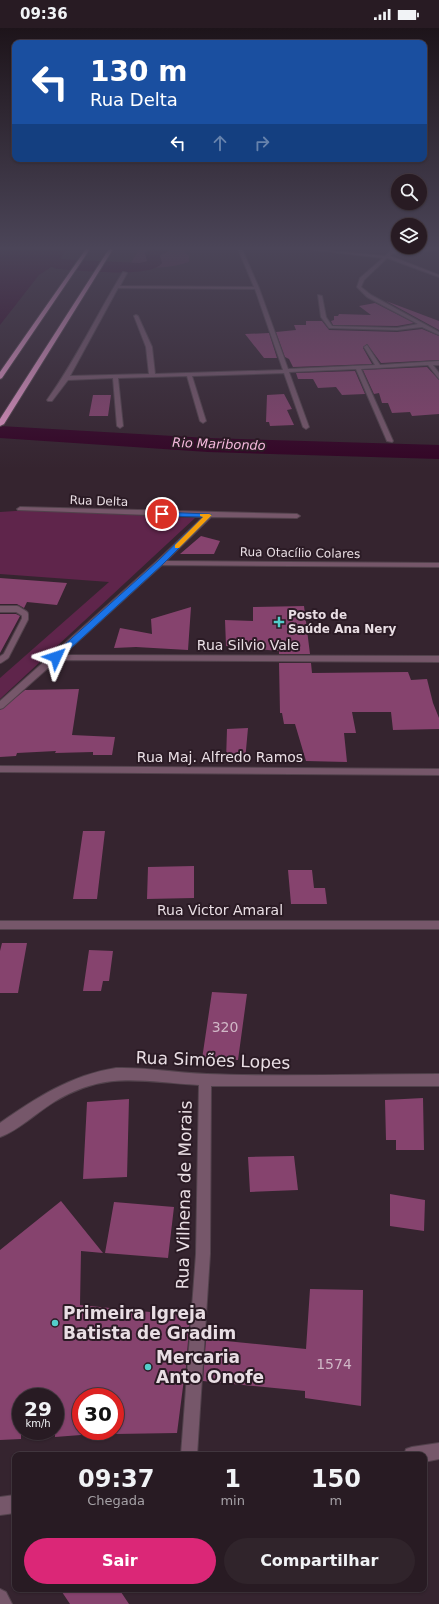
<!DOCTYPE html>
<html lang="pt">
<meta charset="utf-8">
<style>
:root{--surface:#281b23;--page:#30242b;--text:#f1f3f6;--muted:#a5a1a6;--line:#443941;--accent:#db2777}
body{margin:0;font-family:"DejaVu Sans",sans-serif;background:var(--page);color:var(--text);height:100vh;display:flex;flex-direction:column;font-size:15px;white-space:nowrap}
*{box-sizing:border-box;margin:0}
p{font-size:13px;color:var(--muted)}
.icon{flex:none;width:22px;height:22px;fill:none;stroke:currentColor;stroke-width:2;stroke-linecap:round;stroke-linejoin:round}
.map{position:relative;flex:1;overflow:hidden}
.drawer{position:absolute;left:12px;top:1424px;width:415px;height:140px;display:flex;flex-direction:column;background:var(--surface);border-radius:8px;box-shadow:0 1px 3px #0004,0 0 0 1px var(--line)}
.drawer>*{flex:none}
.guide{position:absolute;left:12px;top:12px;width:415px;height:122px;border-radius:8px;box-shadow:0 1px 3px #0004,0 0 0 1px var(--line);background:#1a4fa0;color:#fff;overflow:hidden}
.tools{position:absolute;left:391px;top:146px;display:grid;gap:8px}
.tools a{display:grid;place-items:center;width:36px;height:36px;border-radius:50%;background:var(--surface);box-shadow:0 1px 3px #0004,0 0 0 1px var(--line);font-size:20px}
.speed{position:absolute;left:12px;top:1360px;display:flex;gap:8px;font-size:20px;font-weight:700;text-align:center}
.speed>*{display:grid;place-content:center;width:52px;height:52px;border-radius:50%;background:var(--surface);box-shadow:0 1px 3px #0004,0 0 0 1px var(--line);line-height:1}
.speed small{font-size:10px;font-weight:400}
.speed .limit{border:6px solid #d22;background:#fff;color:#111}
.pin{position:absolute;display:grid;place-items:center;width:34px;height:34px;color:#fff;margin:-17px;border:2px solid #fff;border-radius:50%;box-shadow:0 1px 4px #0007}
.me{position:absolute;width:44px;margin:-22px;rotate:48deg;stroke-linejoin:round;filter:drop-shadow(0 0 3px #0008)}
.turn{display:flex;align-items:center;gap:14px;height:84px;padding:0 12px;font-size:18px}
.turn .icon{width:52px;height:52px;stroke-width:2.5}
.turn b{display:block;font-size:28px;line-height:34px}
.lanes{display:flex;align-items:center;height:38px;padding:0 12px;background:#0003;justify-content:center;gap:20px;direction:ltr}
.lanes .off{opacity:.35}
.eta{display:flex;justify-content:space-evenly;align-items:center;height:68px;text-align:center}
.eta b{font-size:24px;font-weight:800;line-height:28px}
.action{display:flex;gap:8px;margin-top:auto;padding:8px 12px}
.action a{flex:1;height:46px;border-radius:24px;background:var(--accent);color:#fff;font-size:16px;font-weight:800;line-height:46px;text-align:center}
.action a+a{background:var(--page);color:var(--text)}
.status{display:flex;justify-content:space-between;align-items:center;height:28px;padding:0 20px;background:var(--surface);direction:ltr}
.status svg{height:11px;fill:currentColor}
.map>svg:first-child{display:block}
</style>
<div class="status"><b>09:36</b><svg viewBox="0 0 49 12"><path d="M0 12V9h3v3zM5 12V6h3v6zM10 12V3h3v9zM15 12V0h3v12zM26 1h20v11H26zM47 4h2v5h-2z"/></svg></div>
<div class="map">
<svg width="439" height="1576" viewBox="0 0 439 1576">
<rect width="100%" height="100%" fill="#35242f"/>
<!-- green -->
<path fill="#5f254b" d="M139,221H195L184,223L189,228V234C168,241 150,240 128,240Z
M30,482L195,490L0,671V650L109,554L0,546V484Z"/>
<!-- water -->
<path fill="#330425" d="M0,221H66L59,234L39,247L0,297Z"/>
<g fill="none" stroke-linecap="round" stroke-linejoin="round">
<!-- river -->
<path fill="#330425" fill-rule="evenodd" d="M150,221H170L168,224L160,227L162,235C152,251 76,242 57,241L52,239L49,236L52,233L57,231L140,235L147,233L145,225Z
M0,398L208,410L439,417V431L208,424L0,410Z"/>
</g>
<!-- building -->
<path fill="#86436e" d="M386,273L439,293V302Z
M375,275L414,295L397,298L333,297L331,293L334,292V288H338L339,286L371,287L359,278Z
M306,293H322L329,302L397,304L422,301L439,308V332L381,335L367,316L363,320L372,336L293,339L289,331L285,329L276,304L296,302L294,297H306Z
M269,305L277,330H264L245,306Z
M427,339L439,352V386L412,388L410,384L392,385L388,375H382L379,365L374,366L363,342Z
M355,343L365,366L342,367L336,359L318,360L313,351H298L296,345Z
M284,366L292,381L287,382L294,397L270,398L269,394H266L267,367Z
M93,367H111L108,388H89Z
M201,508L220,513L214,526H180Z
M0,550L67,555L57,577L27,574L24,580L17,576H0Z
M304,578L310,626H279V623L226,618L225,592L253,593V579Z
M191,579L188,622L136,619L114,620L120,600L152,606L151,591Z
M0,586H16L20,588L0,625Z
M279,635H311L312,645L408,644L411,652L427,651L433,675L439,690V701L393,702L391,684H352L356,705H344L347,734L306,733L295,696H284L282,685H280Z
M79,661L72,707L115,709L112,727H93V724L55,725L56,723L17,725L16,728L0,729V682L25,662Z
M248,700L245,733H226L227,701Z
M83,803H105L97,871H73Z
M194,838V870L147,871L148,839Z
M288,842H312L314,860H325L327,876H291Z
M2,915H27L18,965H0V923Z
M89,922L113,923L109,953H103L101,963H83Z
M212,964L247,966L238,1032L202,1031Z
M423,1070L424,1122H396V1112H386L385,1072Z
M129,1071L127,1149L83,1151L87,1074Z
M294,1128L298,1162L250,1164L248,1129Z
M390,1166L425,1172L424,1203L390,1198Z
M61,1173L103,1225L81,1223L80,1277L190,1288L185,1351H184L177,1405L115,1406V1369H81V1407L55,1409V1369H21V1411L0,1412V1222Z
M114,1174L174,1179L168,1230L105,1225Z
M310,1261L363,1262L361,1378L305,1370V1363L203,1353L206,1311L306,1321Z
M60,1561H119L129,1576H70Z"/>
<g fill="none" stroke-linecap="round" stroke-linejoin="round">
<!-- service casing -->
<g stroke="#52424c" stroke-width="8">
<path id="service" d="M0,581H17L25,586V591L6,628L0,632"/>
</g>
<!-- minor casing -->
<g stroke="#52424c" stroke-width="2">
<path id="minor" d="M238,221H242L259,260L288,341L375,337L364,319L367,317L380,337L439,333V337H433L439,345V351L428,337L361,341L393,413L392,414L387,413L356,341L289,344L309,399L306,401L303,399L284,345L192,348L206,393L203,395L200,393L187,348L118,350L123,398L120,400L117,398L113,350L68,352L52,373H48L47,372C76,332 97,286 123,244L127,245L120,258L254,259ZM118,260L255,261L283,342L155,346L152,319L138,288L136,287L134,288L146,319L149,346L70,348Z
M308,221L385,228L393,221H397L396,223L438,221L436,222L393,225L390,228L439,247V249L387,230L364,252L361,259L371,267L439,304V307L422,299L397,302L329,300L321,289L318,267L322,268L326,289L332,298L397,300L418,296L367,269L357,259L360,250L383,230Z
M20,479L297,486L300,488L297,490L211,489L166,533L439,535V539L162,537L63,627L439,628V634L57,632L3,680L0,681V673L157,533L203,489L18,482L17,481Z
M0,738L439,741V747L0,744Z
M0,893H439V901H0Z
M116,1040C147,1039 177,1045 207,1046C284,1049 362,1046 439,1046V1058H211L210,1226L197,1427H181L196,1226L199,1057C141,1054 107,1042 54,1074C36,1085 19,1102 0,1109V1095C36,1070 71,1047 116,1040Z"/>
</g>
<!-- tertiary casing -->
<g stroke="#52424c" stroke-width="2">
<path id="tertiary" d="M439,1415V1431L424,1434V1427H404L406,1421L412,1419Z
M15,1467V1485L0,1487V1469Z
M0,1561L6,1564L12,1576H0Z"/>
</g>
<!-- motorway casing -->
<g stroke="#52424c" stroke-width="2">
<path id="motorway" d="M86,221H90L2,350L0,351V344Z
M109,221H113L4,396L0,398V391Z"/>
</g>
<!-- service -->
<use href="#service" stroke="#76576a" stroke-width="6"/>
<!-- minor -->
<use href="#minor" fill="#76576a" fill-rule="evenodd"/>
<!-- tertiary -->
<use href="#tertiary" fill="#76576a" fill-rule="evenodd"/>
<!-- motorway -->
<use href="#motorway" fill="#df93c2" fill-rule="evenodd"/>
</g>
<!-- sky -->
<linearGradient id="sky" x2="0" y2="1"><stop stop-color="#1d141a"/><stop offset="0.5" stop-color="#4b4558"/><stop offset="1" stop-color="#4b4558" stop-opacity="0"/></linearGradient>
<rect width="439" height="441" fill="url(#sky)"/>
<!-- route -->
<path fill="#1a73e8" stroke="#114b97" d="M159,484L209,486L212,487L163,536L59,631H53V627L158,533L203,489L162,488L159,487Z"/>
<!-- slow -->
<path fill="#f59e0b" d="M200,486H209L212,487L179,520H175V517L203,489L200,488Z"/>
<!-- markers -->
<g fill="#53cdca" stroke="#2b1b25" stroke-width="1.5">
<path d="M277 588h4v4h4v4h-4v4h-4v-4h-4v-4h4z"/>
<circle cx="55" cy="1295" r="4"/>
<circle cx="148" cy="1339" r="4"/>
</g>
<g text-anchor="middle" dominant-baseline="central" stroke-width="4" stroke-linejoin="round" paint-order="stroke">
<!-- far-street labels -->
<g font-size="12" fill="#e9dee4" stroke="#2b1b25">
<text transform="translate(99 473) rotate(2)">Rua Delta</text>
<text transform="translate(300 525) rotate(1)">Rua Otacílio Colares</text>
</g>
<!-- far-poi labels -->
<g font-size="12" font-weight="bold" fill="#e9dee4" stroke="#2b1b25" text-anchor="start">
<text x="288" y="587">Posto de<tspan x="288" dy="14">Saúde Ana Nery</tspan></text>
</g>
<!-- far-water labels -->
<g font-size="13" font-style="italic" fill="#f4b8dc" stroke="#2b1b25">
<text transform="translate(219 416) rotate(2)">Rio Maribondo</text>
</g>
<!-- street labels -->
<g font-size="14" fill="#e9dee4" stroke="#2b1b25">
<text x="248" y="617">Rua Silvio Vale</text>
<text x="220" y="729">Rua Maj. Alfredo Ramos</text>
<text x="220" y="882">Rua Victor Amaral</text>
</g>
<!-- near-number labels -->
<g font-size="14" fill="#d0b7c6">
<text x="225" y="999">320</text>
<text x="334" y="1336">1574</text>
</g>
<!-- near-street labels -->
<g font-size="17" fill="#e9dee4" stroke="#2b1b25">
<text transform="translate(213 1032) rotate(2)">Rua Simões Lopes</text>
<text transform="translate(184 1167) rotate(-89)">Rua Vilhena de Morais</text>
</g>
<!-- near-poi labels -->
<g font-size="17" font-weight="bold" fill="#e9dee4" stroke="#2b1b25" text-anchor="start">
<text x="63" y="1285">Primeira Igreja<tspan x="63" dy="20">Batista de Gradim</tspan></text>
<text x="156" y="1329">Mercaria<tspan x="156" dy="20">Anto Onofe</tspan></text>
</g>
</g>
</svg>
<div class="tools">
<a><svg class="icon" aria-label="search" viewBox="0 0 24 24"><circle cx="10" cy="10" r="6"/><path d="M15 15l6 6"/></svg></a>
<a><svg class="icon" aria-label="layers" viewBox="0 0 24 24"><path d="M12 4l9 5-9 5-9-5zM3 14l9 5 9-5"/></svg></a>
</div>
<div class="speed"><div>29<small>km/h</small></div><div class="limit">30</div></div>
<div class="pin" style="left:162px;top:486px;background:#d93025"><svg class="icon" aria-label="arrive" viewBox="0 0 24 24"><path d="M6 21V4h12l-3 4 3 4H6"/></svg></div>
<svg class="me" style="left:56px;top:629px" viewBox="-20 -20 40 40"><path d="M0-17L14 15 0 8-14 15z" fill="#1a73e8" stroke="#fff" stroke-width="4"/></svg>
<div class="guide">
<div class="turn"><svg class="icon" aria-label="left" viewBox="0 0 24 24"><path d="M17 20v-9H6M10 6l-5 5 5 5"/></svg><div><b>130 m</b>Rua Delta</div></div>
<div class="lanes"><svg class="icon" aria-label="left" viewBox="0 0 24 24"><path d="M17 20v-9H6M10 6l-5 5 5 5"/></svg><svg class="icon off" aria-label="ahead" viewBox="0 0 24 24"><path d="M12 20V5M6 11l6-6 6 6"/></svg><svg class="icon off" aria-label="right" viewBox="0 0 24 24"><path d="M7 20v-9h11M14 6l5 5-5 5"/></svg></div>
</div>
<section class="drawer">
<div class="eta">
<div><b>09:37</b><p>Chegada</p></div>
<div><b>1</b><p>min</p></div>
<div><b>150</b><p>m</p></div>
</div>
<div class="action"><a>Sair</a><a>Compartilhar</a></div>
</section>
</div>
